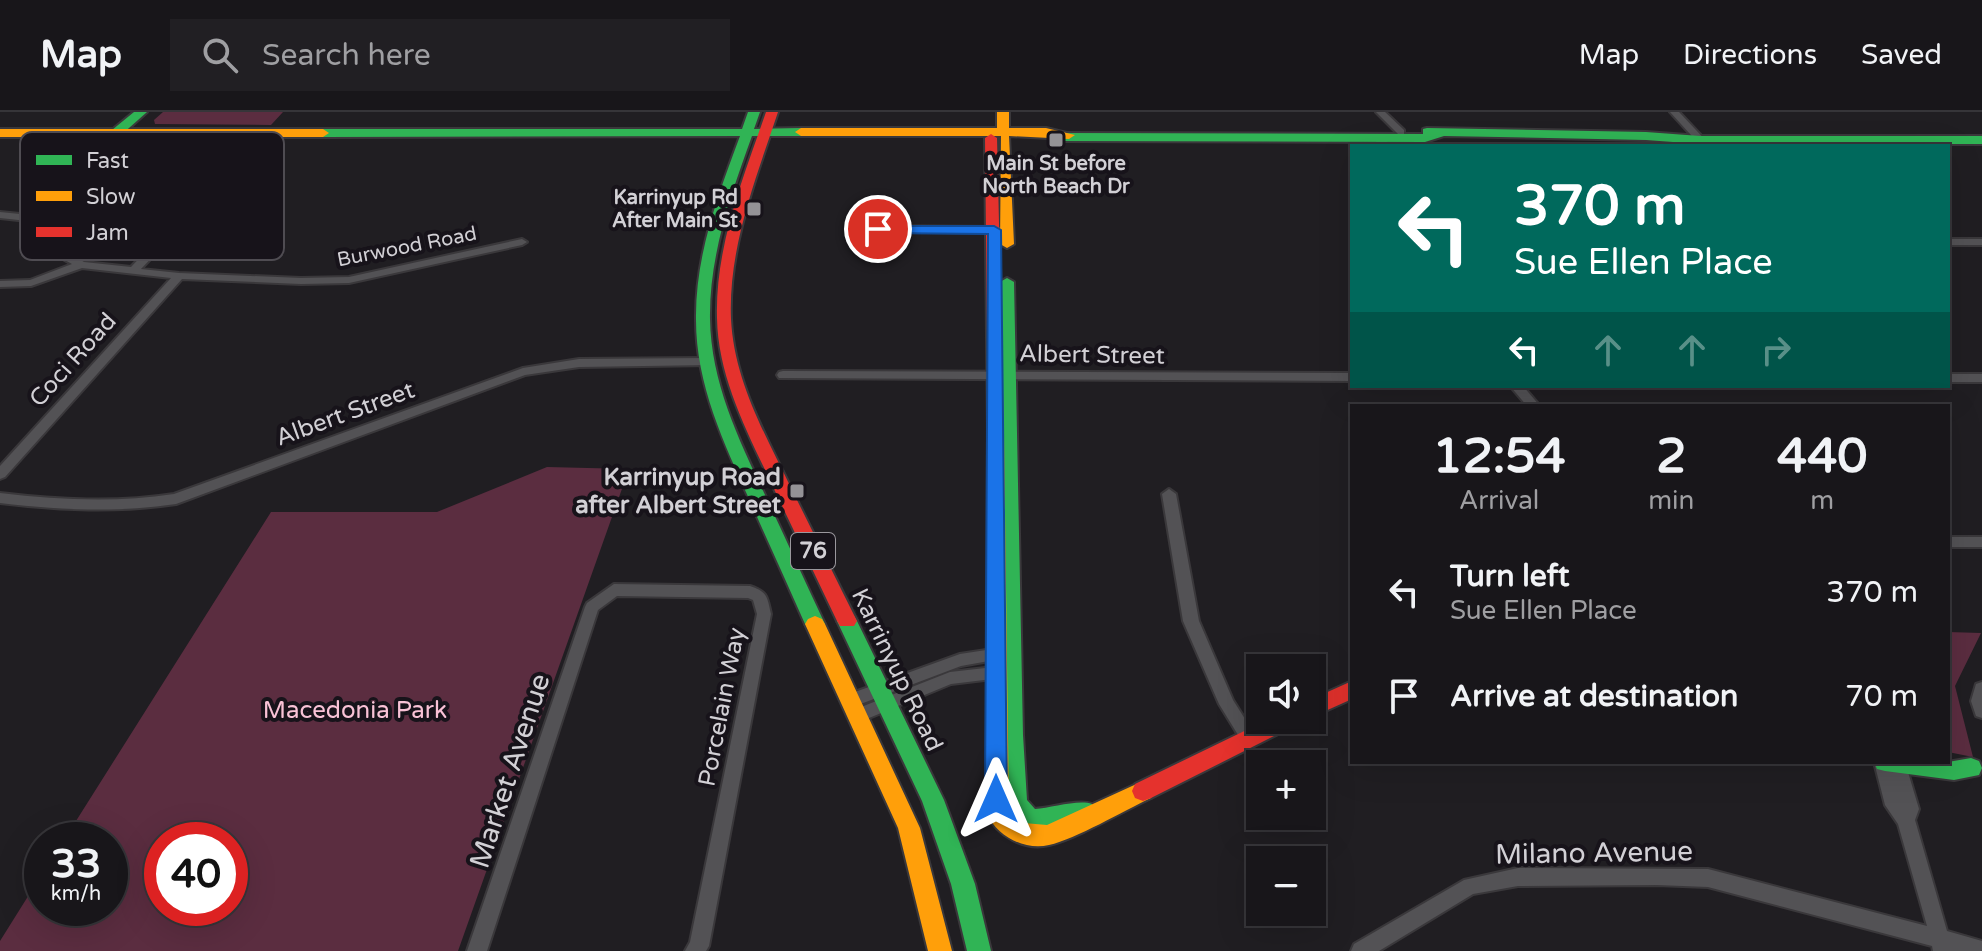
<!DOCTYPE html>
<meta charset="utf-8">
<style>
:root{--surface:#18161a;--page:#211f23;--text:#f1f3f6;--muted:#9f9fa2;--line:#363539}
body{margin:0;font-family:"Varela Round",sans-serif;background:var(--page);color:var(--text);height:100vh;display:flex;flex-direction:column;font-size:30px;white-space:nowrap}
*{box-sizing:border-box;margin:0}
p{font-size:26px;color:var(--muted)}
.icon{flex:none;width:44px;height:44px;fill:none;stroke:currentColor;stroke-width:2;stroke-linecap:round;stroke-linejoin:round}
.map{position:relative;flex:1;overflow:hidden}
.details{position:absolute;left:1350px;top:292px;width:600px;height:360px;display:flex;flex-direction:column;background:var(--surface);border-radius:0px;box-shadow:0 8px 32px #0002,0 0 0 2px var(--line)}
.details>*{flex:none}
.hud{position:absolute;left:1350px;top:32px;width:600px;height:244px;border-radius:0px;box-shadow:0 8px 32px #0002,0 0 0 2px var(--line);background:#00695c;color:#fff;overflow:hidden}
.tools{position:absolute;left:1246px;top:542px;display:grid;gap:16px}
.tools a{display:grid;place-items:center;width:80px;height:80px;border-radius:0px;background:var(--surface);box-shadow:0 8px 32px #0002,0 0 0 2px var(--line);font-size:40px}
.speed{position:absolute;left:24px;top:710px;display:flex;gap:16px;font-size:40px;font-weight:700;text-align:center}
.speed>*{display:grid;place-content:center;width:104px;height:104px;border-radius:50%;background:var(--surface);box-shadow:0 8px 32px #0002,0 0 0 2px var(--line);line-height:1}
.speed small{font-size:20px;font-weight:400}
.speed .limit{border:12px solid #d22;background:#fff;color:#111}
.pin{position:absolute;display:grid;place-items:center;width:68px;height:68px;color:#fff;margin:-34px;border:4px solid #fff;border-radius:50%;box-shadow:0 2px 8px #0007}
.me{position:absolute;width:88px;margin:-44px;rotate:0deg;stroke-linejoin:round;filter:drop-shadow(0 0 6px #0008)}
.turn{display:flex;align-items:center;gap:28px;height:168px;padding:0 32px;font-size:36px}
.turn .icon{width:104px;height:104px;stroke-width:2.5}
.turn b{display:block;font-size:56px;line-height:68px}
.lanes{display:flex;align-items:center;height:76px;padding:0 32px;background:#0003;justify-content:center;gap:40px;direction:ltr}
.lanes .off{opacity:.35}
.eta{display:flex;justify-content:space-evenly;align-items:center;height:136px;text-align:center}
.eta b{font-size:48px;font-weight:700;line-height:56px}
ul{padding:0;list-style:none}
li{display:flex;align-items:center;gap:24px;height:104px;padding:0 32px}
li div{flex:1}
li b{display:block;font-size:30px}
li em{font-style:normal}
header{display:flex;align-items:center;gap:48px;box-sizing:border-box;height:112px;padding:0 40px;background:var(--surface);border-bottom:2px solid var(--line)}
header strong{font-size:38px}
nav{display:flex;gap:44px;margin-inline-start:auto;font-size:28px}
.search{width:560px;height:72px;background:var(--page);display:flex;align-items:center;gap:20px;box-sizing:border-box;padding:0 28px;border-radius:0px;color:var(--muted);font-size:30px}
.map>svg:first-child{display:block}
</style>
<header>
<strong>Map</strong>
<div class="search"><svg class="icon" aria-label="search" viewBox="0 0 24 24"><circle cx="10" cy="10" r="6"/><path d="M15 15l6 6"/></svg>Search here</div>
<nav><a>Map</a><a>Directions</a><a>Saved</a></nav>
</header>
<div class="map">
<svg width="1982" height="839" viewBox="0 0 1982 839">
<rect width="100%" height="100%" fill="#201e22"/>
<!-- green -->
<path fill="#5b2d40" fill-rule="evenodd" d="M163,0H283L271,13L155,12L154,8Z
M547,355L629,357L458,839H0V829L42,762V796H110V728H64L271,400H437ZM162,728H230V796H162Z
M1948,520L1981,521L1955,574L1973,645L1948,640Z"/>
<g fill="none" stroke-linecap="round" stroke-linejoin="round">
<!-- street casing -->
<g stroke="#3a383b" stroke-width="4">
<path id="street" d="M1376,0H1385L1404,18V22H1398Z
M1670,0H1679L1711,34H1701Z
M1374,24H1380L1393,34H1382L1374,28Z
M152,54L221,56L226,59L227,66L141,157L179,161L301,166L349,165L522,127L527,130L522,133L349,171L301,172L182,167L5,365L0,367V354L171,166L82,156L31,174L0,175V169L30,168L72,152C57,143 40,138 43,117L37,110L0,106V100L40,104L49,112L113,61ZM167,59L217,61V65L131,155L84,150L69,141L70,124L56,116L119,65L137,61ZM53,123L60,126L59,135L55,132Z
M852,114L1004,115L1009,118L1004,121L848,119L847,117Z
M1948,127H1982V133H1948Z
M706,246L712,250L710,253L579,255L525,263L176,392C116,401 60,398 0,391V381C59,388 116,391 174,382L523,256L579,247Z
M783,259L1352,261V269L779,266L777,263L779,260Z
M1948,262H1982V270H1948Z
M1510,274H1523L1540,294H1527Z
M1169,377L1176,382L1199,509L1233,588L1257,626L1255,631L1249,633L1243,631L1219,592L1183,509L1162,382Z
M1948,425H1982V435H1948Z
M614,472L750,474C768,480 767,485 771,502L709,834L706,839H685L690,830L757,502L753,488L748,486L617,484L598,498L487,839H467L585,495L587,491Z
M1006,535L1011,537L1014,541L1011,545L961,554L850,596L844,594L842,589L844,584L960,542Z
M1003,554L1009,555L1011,560L1009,565L951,572L857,611L851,609L849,604L851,599L950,560Z
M1982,570V606L1976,604L1971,589L1976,572Z
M1874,650H1905L1919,697L1915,708L1947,819L1982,829V839H1933L1932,834L1708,775L1657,773L1518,774L1473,782L1379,839H1351L1354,832L1464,768L1518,756L1708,757L1927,814L1898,712L1885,693Z"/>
</g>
<!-- fast casing -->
<g stroke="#3a383b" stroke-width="4">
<path id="fast" d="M134,0H147L120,24H112V18Z
M748,0H760L754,17L801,16L807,20L801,24H752C731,82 709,144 710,207C711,271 739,328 766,385C786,427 805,470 825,512L822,517H808L805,512C787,471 768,430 750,389C724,331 696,273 696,208C695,144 718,83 740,24L323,25L317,21L323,17H742Z
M1427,16L1646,20L1700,24H1982V32H1700L1646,28L1444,24L1425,30L1056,29L1050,25L1056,21L1423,22V17Z
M1007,166L1014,170L1023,623L1027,688L1035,697C1051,696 1079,687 1092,692L1095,699L1092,706C1066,716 1014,731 1005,692C1000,671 1003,645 1001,623L1000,170Z
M847,501L854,504L857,509L944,688L975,772L991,839H967L951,772L922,689L837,509L840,504Z
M1971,646L1979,649L1982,656L1979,663L1954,668L1885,659L1877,657L1874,650H1948Z"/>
</g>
<!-- slow casing -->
<g stroke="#3a383b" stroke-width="4">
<path id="slow" d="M997,0H1009V16H1046L1075,23L1069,27L1009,24L1014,132L1007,136L1000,132L1001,24H801L795,20L801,16H997Z
M0,17H323L329,21L323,25H0Z
M996,318L1004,324L1009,699L1024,711L1047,713L1143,669L1151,672L1154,679L1151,686C1123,699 1076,727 1049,733C1025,739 997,724 987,702L988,324Z
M815,504L822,507L825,512L920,716L952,839H928L898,716L805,512L808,507Z"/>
</g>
<!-- jam casing -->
<g stroke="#3a383b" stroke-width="4">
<path id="jam" d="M766,0H778C756,66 728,136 731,207C734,269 766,324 792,378C814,422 835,465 857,509L854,514H840L837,509C816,465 795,421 774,377C749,323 718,267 717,206C715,135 743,66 766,0Z
M991,22L997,26L1004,324L996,330L988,324L985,26Z
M1352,569V587L1312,605V587Z
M1267,608H1297L1294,614L1151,686L1143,689L1135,686L1132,679L1135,672Z"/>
</g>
<!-- street -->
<use href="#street" fill="#535255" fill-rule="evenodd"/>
<!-- fast -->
<use href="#fast" fill="#30b455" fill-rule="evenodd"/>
<!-- slow -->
<use href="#slow" fill="#ff9f0a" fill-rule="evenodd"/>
<!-- jam -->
<use href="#jam" fill="#e5322d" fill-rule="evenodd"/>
</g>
<!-- route -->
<path fill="#1a73e8" stroke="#114b97" stroke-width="2" d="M874,114H994L1001,118L1007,687L1004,694L996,697L988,694L985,687L988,122L878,121L872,117Z"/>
<!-- markers -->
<g fill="#949296" stroke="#17131a" stroke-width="3">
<rect x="1048" y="20" width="16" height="16" rx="4"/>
<rect x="746" y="89" width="16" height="16" rx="4"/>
<rect x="789" y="371" width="16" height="16" rx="4"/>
</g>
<g text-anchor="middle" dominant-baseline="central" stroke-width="8" stroke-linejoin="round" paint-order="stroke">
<!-- far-poi labels -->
<g font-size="20" font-weight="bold" fill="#d2d0d5" stroke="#17131a">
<text x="1056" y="52">Main St before<tspan x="1056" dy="23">North Beach Dr</tspan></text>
<text x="738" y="86" text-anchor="end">Karrinyup Rd<tspan x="738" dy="23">After Main St</tspan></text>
</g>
<!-- far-street labels -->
<g font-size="20" fill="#d2d0d5" stroke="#17131a">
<text transform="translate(407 135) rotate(-11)">Burwood Road</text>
</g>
<!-- shield labels -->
<rect fill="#17131a" stroke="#9a979d" stroke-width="2" x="791" y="421" width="44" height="36" rx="6"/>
<g font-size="22" font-weight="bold" fill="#d2d0d5">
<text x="813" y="439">76</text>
</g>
<!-- street labels -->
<g font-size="24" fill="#d2d0d5" stroke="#17131a">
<text transform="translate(1092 243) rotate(1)">Albert Street</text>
<text transform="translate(73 248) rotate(-48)">Coci Road</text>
<text transform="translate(345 302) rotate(-20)">Albert Street</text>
<text transform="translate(897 558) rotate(64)">Karrinyup Road</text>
<text transform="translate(722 595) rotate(-79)">Porcelain Way</text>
</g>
<!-- poi labels -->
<g font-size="24" font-weight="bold" fill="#d2d0d5" stroke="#17131a" text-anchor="end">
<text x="781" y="365">Karrinyup Road<tspan x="781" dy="28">after Albert Street</tspan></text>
</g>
<!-- park labels -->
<g font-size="24" fill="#f9c2d6" stroke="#17131a">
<text x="355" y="598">Macedonia Park</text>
</g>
<!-- near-street labels -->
<g font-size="28" fill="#d2d0d5" stroke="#17131a">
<text transform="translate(510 659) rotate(-72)">Market Avenue</text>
<text transform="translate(1594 741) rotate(-1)">Milano Avenue</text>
</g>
</g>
<!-- legend -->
<rect x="20" y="20" width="264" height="128" rx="12" fill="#17131a" stroke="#4f4c52" stroke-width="2"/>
<rect x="36" y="43" width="36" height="10" fill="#30b455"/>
<rect x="36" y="79" width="36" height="10" fill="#ff9f0a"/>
<rect x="36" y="115" width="36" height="10" fill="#e5322d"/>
<g font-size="22" fill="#d2d0d5">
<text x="86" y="56">Fast</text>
<text x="86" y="92">Slow</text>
<text x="86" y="128">Jam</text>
</g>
</svg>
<div class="tools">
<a><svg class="icon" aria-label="sound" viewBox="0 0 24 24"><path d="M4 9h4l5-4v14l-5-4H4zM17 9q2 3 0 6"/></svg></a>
<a>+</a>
<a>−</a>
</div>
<div class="speed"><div>33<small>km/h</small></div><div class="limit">40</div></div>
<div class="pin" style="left:878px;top:117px;background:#d93025"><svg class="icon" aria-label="arrive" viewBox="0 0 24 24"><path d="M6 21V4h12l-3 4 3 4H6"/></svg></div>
<svg class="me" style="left:996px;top:687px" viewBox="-20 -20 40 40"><path d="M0-17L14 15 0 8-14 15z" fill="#1a73e8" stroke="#fff" stroke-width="4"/></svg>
<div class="hud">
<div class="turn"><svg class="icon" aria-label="left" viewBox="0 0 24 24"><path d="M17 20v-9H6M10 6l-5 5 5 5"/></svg><div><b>370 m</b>Sue Ellen Place</div></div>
<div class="lanes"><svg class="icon" aria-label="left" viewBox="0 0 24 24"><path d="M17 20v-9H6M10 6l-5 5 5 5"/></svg><svg class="icon off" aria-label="ahead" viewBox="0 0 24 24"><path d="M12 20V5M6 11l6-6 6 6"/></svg><svg class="icon off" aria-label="ahead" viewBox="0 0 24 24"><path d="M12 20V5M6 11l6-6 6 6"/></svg><svg class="icon off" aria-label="right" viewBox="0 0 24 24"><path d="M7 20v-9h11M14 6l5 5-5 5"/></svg></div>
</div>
<section class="details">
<div class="eta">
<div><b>12:54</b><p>Arrival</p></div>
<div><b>2</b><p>min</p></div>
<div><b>440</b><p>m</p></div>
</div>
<ul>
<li><svg class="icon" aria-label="left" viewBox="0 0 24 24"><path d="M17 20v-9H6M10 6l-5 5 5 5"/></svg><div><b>Turn left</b><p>Sue Ellen Place</p></div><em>370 m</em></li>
<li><svg class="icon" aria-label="arrive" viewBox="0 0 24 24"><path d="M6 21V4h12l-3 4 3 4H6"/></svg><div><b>Arrive at destination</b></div><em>70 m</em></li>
</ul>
</section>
</div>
